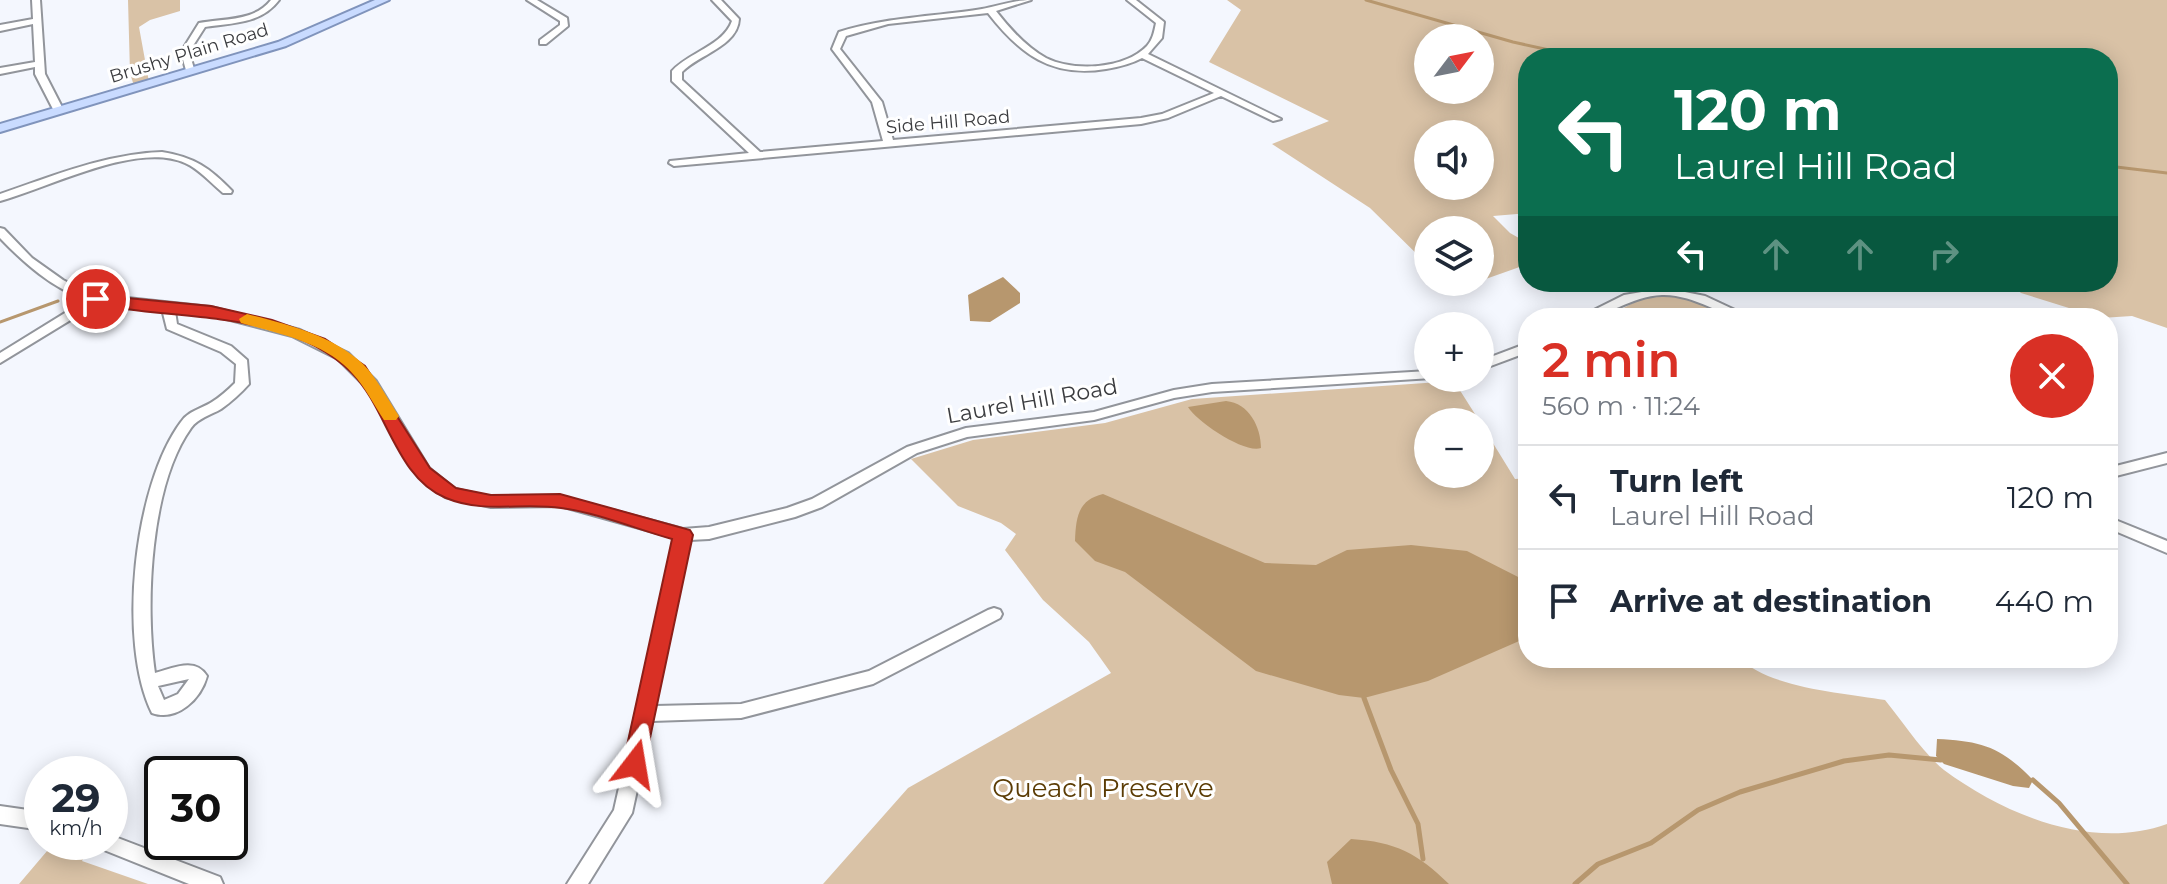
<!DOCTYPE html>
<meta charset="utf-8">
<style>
:root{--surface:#fff;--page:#f6f6f7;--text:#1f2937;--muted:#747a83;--line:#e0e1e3;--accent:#d93025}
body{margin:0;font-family:Montserrat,sans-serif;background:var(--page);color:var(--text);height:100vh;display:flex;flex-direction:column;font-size:30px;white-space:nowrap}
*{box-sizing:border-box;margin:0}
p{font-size:26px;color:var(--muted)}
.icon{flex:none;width:44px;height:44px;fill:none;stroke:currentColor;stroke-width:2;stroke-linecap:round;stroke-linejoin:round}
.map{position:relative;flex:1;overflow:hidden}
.panel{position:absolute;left:1518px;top:308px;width:600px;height:360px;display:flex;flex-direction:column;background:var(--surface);border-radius:32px;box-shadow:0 4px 20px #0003}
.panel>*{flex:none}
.guide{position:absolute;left:1518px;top:48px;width:600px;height:244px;border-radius:32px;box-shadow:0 4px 20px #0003;background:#0b6e4f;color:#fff;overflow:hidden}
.needle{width:52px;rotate:58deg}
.tools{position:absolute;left:1414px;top:24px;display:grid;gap:16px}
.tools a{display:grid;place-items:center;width:80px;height:80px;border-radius:50%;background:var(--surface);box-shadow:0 4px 20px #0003;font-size:40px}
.speed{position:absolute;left:24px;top:756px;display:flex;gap:16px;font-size:40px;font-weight:700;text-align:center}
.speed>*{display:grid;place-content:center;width:104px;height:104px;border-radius:50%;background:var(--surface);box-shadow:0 4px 20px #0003;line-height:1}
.speed small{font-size:20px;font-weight:400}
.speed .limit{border:4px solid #111;border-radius:12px;background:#fff;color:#111}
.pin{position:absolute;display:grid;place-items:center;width:68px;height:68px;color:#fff;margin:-34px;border:4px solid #fff;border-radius:50%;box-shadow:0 2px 8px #0007}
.me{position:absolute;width:88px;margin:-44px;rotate:14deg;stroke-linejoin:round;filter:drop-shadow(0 0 6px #0008)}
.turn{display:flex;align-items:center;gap:28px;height:168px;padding:0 24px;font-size:36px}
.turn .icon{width:104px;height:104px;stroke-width:2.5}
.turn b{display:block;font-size:56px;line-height:68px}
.lanes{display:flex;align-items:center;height:76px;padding:0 24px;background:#0003;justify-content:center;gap:40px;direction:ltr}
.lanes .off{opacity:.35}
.round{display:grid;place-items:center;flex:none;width:84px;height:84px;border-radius:42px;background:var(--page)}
.overview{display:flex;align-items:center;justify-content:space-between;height:136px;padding:0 24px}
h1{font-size:48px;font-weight:600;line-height:60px;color:var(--accent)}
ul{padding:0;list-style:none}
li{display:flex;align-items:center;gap:24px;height:104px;padding:0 24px;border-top:2px solid var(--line)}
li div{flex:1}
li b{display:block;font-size:30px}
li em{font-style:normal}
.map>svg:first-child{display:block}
</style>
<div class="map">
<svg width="2167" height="884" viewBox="0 0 2167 884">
<rect width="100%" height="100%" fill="#f4f7fe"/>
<!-- green -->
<path fill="#d9c2a6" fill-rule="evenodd" d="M128,0H180V11L150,20L139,27L149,82L134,86L130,73Z
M1227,0H2167V328L2132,316L2101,318L2021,293L2008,282H2108V58H1528V213L1493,216L1510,233L1528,243V264L1480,281V230H1428V265L1370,208L1272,144L1329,121L1209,62L1241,10ZM1428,38H1480V90H1428ZM1428,134H1480V186H1428Z
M1674,296L1699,301L1735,318H1605L1642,298Z
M1454,381L1480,422H1428V474H1480V422L1515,479L1528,478V658H1740C1768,688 1844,693 1885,700C1903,722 1922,752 1944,770C2005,815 2092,851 2167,824V884H823L908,788L1111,673L1089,642L1043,600L1005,550L1016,534L1001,523L958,506L911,459L973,440L1105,423L1192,399Z
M53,844L86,854L82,861L148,884H19Z"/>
<!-- water -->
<path fill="#b7976e" d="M1003,277L1020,293V303L990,322L970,321L968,295Z
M1226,401C1249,403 1261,427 1261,448C1245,454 1197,422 1188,407Z
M1103,494L1265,563L1316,565L1347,550L1411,545L1467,551L1528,582V637L1428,681L1364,698L1339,695L1256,671L1125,572L1095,561L1075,541C1076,517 1078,500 1103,494Z
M1937,739C1982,741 2001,747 2033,780L2029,788L2013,786L1944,764L1936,756Z
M1351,839C1396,842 1417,853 1449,884H1332L1327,862Z"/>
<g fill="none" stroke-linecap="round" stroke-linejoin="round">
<!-- stream-far1 -->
<path stroke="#b7976e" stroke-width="3" d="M1366,0L1513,42L1586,58
M2108,166L2167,173
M0,322L58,301"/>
<!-- stream -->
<path stroke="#b7976e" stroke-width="5" d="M1364,698L1391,770L1418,824L1423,859
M2033,780L2059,803L2127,884
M1575,884L1598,864L1651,843L1698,810L1740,792L1844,761L1889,755L1941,760"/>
<!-- minor casing -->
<g stroke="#92959b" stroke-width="4">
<path id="minor" d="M32,0H40L45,74L64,111L62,113L54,111L35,74V67L0,74V68L35,62L33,24L0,31V25L33,19Z
M271,0H279C261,24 232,23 205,27L189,52L195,72L187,74L181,52L199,23C223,18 254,22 271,0Z
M527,0H537L567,18L568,26L546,44H540V40L560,25V21Z
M712,0H721L739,19C738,46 698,55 682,72V80L760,152L883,141L872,102L832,49L839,32C886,17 933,17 982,9C999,6 1014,0 1031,0L996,11C1010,29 1026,47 1046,58C1074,72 1125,69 1147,46C1153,39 1154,32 1156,23L1127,0H1136L1164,22L1162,38L1148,54L1281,119L1273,121L1221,96L1168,118L1141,124L674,166L669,163L670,161L749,153L672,81V71C689,52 723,46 732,21ZM988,13C1020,54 1051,78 1106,69C1118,67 1131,64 1142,58L1214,93L1162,114L1141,118L893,140L882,102L840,49L846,36L888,24Z
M162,152C194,157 210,168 232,191L231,193H223C211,183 199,169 185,163C137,141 48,188 0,201V194C53,176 105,154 162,152Z
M0,228L4,229L32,258L63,280L90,294L211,307L300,330L348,353L376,381L429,468L455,489L491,497L560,496L683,529L709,527L787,508L812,499L907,447L966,428L1094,412L1174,390L1212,384L1428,371V378H1432L1212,392L1174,398L1094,420L967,437L917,453L822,507L795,517L709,539L690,540L655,706L741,704L869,671L988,610L994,608L1000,610L1002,614L1000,618L873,684L741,718L652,721L632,813L588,884H567L614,810L675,538L560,506L491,507L445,497L419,476L366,387L338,359L292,336L211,315L175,311L177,324L231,346L247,360L249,384C241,393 231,402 221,409C211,415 198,418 191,428C150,485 145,605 155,673C174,668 195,657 207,676C201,699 177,722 152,713C117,642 134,485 181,422C188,411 201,409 212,402C220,397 228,390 235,383L236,364L221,352L167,329L162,309L100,302L0,363V353L86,300C51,287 25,264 0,238ZM189,679L178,694L164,700L158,686Z
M1665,288L1705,296L1752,318C1721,318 1695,294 1662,295C1631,296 1607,318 1578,318L1624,295Z
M1528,343V352L1480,370V361Z
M2167,453V463L2108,478V468Z
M2108,517L2167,541V553L2108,528Z
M0,806L42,812V830L0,824Z
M110,835L220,877L223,884H189L99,848L96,842H110Z"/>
</g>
<!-- major casing -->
<g stroke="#8094bc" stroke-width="4">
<path id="major" d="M375,0H389L286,46L0,132V124L278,42Z"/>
</g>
<!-- minor -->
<use href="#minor" fill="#fff" fill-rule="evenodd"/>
<!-- major -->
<use href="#major" fill="#c9dbff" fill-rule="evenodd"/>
</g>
<!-- route -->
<path fill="#d93025" stroke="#8d1f18" stroke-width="2" d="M96,295L211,306L272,320L325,339L365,366L430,468L456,488L491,495L560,494L690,530L693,535L643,771L635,774L626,771L623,764L672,539C636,529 598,513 561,508C522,502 484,514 446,498C396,478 387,408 352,373C286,307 172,322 91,303L89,299Z"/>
<!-- slow -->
<path fill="#f59e0b" d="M247,314C286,324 332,335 363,364C377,378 388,400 399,416L396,420H384C374,405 365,387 353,374C327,343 278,333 241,323L239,319Z"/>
<g text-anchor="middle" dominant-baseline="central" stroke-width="6" stroke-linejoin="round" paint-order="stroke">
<!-- far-street labels -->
<g font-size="18" fill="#3b3c3f" stroke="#fff">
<text transform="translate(189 53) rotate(-17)">Brushy Plain Road</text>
<text transform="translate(948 122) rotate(-5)">Side Hill Road</text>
</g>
<!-- street labels -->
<g font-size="22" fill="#3b3c3f" stroke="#fff">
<text transform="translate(1032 401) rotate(-10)">Laurel Hill Road</text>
</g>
<!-- near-park labels -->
<g font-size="26" fill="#5b3c05" stroke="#fff">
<text x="1103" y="788">Queach Preserve</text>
</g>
</g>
</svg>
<div class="tools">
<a><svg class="needle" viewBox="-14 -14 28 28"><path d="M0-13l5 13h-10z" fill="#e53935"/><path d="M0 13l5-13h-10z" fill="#747a83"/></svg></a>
<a><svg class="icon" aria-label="sound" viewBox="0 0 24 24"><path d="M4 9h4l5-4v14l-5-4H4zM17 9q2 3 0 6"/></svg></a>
<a><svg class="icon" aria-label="layers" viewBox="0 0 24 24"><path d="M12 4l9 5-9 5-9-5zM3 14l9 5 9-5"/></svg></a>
<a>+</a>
<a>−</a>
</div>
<div class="speed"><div>29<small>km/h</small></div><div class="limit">30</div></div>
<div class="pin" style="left:96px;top:299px;background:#d93025"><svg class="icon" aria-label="arrive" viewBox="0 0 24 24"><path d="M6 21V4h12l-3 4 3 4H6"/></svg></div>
<svg class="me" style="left:635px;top:764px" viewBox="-20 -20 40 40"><path d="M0-17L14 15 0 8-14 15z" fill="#d93025" stroke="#fff" stroke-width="4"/></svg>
<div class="guide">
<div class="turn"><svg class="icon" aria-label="left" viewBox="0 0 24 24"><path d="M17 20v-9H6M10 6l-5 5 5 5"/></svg><div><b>120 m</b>Laurel Hill Road</div></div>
<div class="lanes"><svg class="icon" aria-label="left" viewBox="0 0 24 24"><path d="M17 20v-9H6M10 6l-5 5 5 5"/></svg><svg class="icon off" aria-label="ahead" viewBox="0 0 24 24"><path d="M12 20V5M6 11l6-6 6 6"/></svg><svg class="icon off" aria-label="ahead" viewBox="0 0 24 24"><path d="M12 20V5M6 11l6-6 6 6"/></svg><svg class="icon off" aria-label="right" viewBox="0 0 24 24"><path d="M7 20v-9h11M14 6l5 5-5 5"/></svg></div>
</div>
<section class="panel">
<div class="overview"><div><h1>2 min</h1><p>560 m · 11:24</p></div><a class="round" style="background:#d93025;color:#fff"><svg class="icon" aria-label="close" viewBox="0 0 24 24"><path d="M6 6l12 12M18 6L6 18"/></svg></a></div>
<ul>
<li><svg class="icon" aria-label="left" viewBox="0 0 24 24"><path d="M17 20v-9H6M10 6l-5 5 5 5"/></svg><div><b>Turn left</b><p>Laurel Hill Road</p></div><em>120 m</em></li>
<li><svg class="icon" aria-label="arrive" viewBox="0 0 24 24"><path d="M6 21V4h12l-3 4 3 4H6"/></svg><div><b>Arrive at destination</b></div><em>440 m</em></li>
</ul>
</section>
</div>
